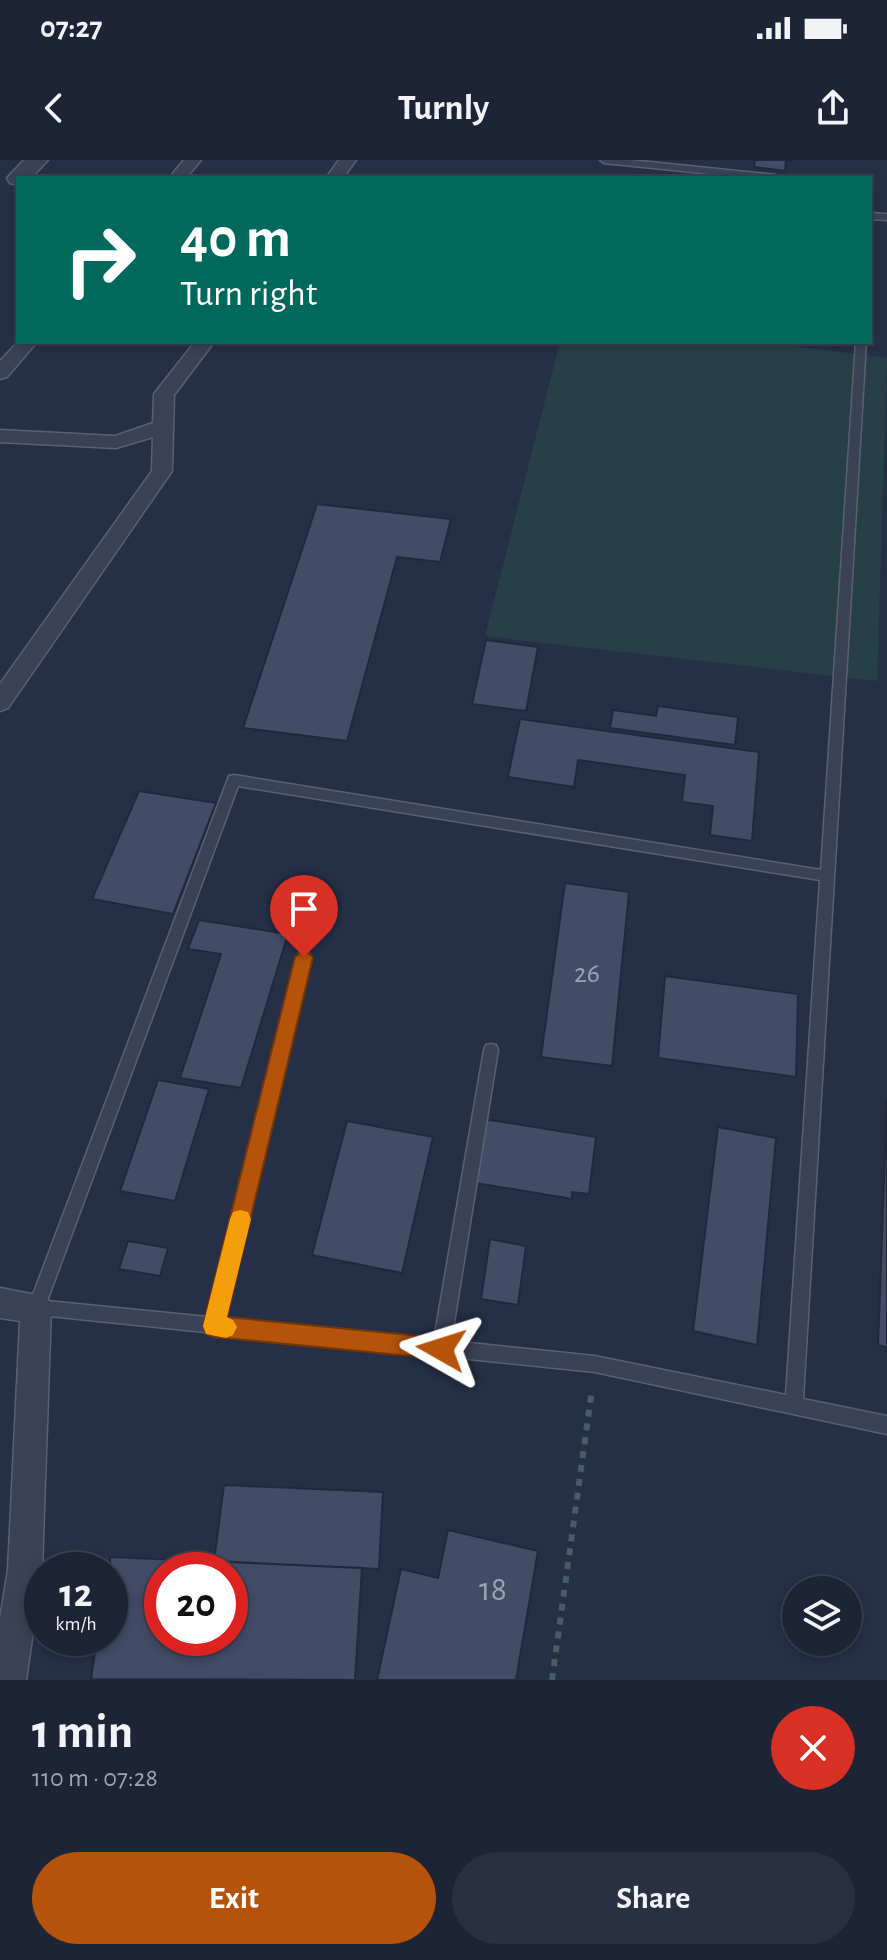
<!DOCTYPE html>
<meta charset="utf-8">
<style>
:root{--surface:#1c2435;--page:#293041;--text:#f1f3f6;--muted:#a0a4ad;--line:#3a4150;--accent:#b45309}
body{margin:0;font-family:"Alegreya Sans",sans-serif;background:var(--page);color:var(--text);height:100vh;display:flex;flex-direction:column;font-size:30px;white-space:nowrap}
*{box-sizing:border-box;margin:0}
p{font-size:26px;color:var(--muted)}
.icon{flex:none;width:44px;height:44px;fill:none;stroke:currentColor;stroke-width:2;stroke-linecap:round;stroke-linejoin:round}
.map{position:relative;height:1520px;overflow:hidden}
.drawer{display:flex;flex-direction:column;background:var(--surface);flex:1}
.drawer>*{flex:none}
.hud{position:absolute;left:16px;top:16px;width:856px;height:168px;border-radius:0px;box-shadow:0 4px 12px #0003,0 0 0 2px var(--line);background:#00695c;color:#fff;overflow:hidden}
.fabs{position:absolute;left:782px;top:1416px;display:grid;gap:16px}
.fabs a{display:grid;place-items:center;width:80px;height:80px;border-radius:50%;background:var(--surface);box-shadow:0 4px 12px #0003,0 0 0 2px var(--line);font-size:40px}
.speed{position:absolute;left:24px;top:1392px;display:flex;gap:16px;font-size:40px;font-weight:700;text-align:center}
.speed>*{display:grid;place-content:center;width:104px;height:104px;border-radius:50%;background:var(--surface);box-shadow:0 4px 12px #0003,0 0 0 2px var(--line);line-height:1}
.speed small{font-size:20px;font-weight:400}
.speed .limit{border:12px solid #d22;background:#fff;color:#111}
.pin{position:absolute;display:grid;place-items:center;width:68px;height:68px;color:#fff;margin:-82px -34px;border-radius:50% 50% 50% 0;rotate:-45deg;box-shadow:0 0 8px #0007}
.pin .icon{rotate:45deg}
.me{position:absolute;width:88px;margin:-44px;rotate:276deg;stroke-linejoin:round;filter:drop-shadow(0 0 6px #0008)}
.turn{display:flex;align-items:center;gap:28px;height:168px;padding:0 32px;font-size:36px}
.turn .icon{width:104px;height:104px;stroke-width:2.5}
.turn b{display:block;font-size:56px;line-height:68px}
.round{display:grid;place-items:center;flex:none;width:84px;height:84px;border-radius:42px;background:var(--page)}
.summary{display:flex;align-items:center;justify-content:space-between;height:136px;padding:0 32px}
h1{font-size:48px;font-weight:700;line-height:60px}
.primary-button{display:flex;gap:16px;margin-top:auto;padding:16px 32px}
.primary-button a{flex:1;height:92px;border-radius:48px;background:var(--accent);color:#fff;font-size:32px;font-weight:700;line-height:92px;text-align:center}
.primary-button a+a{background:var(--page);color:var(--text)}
.status{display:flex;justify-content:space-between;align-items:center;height:56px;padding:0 40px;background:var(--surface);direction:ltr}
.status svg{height:22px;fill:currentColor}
header{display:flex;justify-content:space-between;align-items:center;height:104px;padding:0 32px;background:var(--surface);font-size:36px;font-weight:700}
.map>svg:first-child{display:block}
</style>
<div class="status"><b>07:27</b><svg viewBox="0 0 49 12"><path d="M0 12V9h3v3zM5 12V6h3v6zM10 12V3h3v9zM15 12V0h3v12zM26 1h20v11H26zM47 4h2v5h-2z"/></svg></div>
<header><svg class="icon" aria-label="back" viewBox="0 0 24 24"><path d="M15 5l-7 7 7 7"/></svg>Turnly<svg class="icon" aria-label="share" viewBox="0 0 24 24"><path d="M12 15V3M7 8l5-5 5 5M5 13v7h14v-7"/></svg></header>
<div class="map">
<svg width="887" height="1520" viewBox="0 0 887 1520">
<rect width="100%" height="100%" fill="#253047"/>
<!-- green -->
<path fill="#274047" d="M560,182H763L887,198L877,521L485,476Z"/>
<!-- building -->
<path fill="#424c67" stroke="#21293d" stroke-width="2" fill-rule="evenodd" d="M755,0H794L786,1L785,11L754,7Z
M317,344L451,359L440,402L397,397L347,581L243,568Z
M486,480L538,487L526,551L472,544Z
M658,546L738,557L735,585L610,568L613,550L656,556Z
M520,559L759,592L752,681L710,675L713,646L682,642L685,615L578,600L574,627L508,617Z
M139,631L216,643L173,754L92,739Z
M565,723L629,732L612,906L541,897Z
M199,760L288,774L241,928L180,918L221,794L188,789Z
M665,816L798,834L796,917L658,898Z
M158,920L209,929L175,1041L120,1031Z
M887,939V1187L878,1185Z
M484,959L596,977L589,1034L572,1032V1039L476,1023Z
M347,961L433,977L402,1113L312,1095Z
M718,967L776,978L757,1185L693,1171Z
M490,1079L526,1086L518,1145L481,1139Z
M128,1081L168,1088L160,1116L119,1109Z
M224,1325L383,1332L379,1409L214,1401Z
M448,1370L538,1391L516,1520H377L401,1409L438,1418Z
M110,1397L362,1408L355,1520L91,1519L97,1478H110ZM162,1410H230V1478H162Z"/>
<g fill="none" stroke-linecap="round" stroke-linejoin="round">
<!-- service casing -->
<g stroke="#596073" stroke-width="3">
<path id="service" d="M600,0H630L776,15L781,18H750L604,3Z
M870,53L887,54V60L870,59Z
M856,182H866L803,1239L887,1256V1274L595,1212L30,1154L28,1148L229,616L234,615L821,710ZM238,626L820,720L786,1235L595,1196L451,1181L498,890L496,885L491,884L486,885L484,890L434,1180L224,1159L311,797L309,793H299L297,797L208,1157L47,1141Z"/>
</g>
<!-- minor casing -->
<g stroke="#596073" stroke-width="3">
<path id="minor" d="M184,0H201L186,18H169Z
M339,0H356L343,18H326Z
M18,182H37L7,217L0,219V201Z
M195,182H214L174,235L172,311L8,548L0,551V524L152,311L153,277L116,288L0,282V270L115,276L153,263L154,234Z
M0,1128L47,1137L51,1148L42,1410L26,1520H0V1459L8,1410L20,1161L0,1158Z"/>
</g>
<!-- tertiary casing -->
<g stroke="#596073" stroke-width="3">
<path id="tertiary" d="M24,0H48L31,18H18V25L10,23L7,18Z"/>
</g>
<!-- path -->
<path stroke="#465d63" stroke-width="6" stroke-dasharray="7 7" stroke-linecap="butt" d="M552,1520L592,1229"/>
<!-- service -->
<use href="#service" fill="#3a4356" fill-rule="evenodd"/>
<!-- minor -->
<use href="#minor" fill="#3a4356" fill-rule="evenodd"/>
<!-- tertiary -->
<use href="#tertiary" fill="#3a4356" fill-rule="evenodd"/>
</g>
<!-- route -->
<path fill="#b45309" stroke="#753606" stroke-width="2" d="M304,789L313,797L227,1157L441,1178L449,1181L452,1189L449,1196L441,1199L214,1177L206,1174L203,1166L295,797Z"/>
<!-- slow -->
<path fill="#f59e0b" d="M240,1050L248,1052L251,1059L227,1157L233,1160L237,1167L233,1175L226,1178L206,1174L203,1166L230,1059L233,1052Z"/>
<g text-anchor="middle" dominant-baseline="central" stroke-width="6" stroke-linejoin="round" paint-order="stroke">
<!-- number labels -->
<g font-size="28" fill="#9aa2b5">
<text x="587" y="814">26</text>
</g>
<!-- near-number labels -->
<g font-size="34" fill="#9aa2b5">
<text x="493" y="1430">18</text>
</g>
</g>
</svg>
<div class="fabs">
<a><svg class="icon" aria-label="layers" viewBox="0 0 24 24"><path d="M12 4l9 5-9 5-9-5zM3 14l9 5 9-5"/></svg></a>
</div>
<div class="speed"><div>12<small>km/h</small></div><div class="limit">20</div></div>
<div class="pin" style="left:304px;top:797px;background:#d93025"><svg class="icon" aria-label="arrive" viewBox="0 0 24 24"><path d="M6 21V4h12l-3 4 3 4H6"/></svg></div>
<svg class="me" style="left:441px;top:1189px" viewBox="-20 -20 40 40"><path d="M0-17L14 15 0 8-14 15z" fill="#b45309" stroke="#fff" stroke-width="4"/></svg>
<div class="hud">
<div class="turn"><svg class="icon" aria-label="right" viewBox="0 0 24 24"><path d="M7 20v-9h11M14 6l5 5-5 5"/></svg><div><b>40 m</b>Turn right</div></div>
</div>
</div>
<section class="drawer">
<div class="summary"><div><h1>1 min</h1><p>110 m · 07:28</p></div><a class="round" style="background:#d93025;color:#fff"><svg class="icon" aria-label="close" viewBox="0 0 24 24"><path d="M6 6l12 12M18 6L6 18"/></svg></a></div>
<div class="primary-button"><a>Exit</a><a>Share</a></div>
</section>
